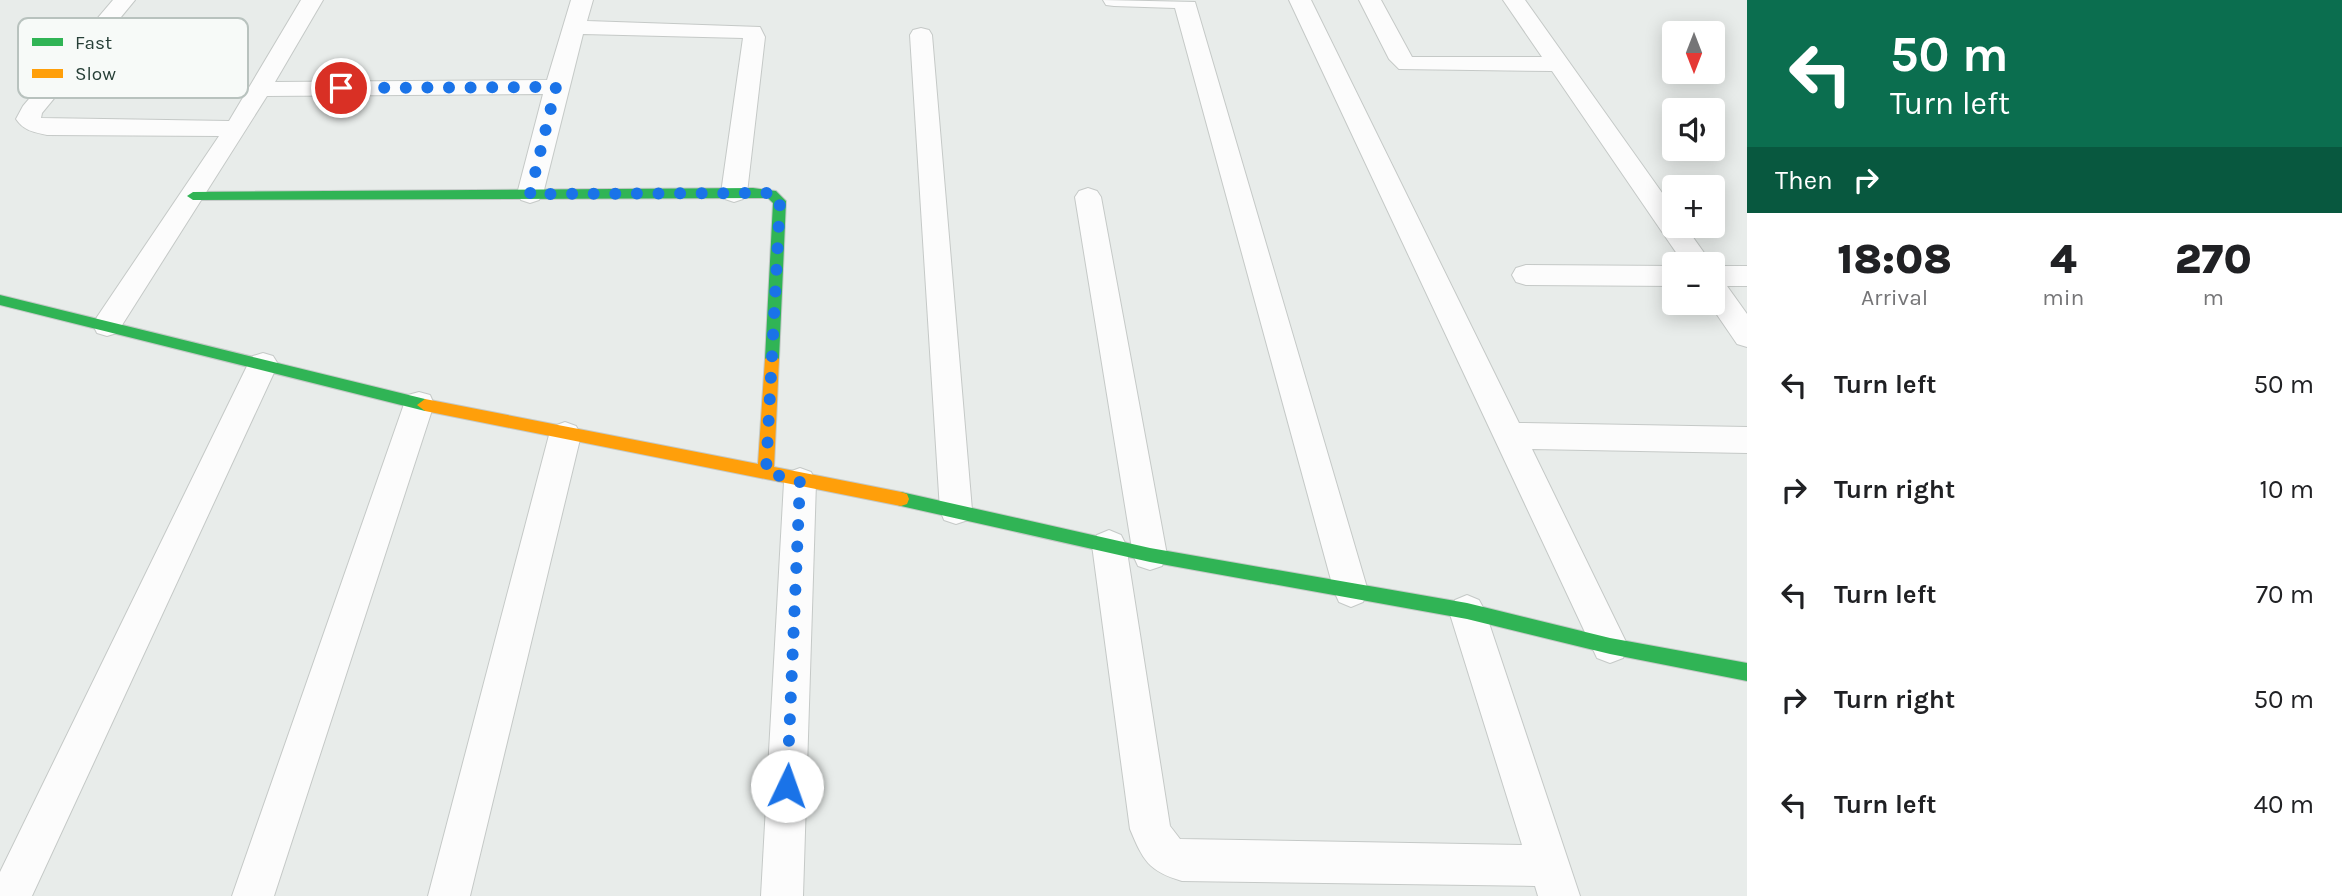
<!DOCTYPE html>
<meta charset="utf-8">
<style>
:root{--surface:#fff;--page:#f6f6f6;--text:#202124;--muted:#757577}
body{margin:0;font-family:Karla,sans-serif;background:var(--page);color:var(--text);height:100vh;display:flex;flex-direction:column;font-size:26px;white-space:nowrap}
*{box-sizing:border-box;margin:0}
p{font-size:23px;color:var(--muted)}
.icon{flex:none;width:38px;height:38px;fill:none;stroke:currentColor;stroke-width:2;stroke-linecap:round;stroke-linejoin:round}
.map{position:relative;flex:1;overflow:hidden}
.panel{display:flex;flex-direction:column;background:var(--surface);width:595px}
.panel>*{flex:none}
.hud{background:#0b6e4f;color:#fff;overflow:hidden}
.needle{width:46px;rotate:180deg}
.fabs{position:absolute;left:1662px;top:21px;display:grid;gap:14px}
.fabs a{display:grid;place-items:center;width:63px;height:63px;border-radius:7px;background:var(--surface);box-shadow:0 4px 18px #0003;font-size:35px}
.pin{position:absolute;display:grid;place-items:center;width:60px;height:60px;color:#fff;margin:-30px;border:4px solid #fff;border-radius:50%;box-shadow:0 2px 7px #0007}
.me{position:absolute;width:77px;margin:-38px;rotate:3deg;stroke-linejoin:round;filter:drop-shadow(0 0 5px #0008)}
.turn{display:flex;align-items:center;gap:24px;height:147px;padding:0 28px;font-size:32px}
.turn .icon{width:91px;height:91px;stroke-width:2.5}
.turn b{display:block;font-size:49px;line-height:60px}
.then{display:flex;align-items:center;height:66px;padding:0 28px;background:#0003;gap:14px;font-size:26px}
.eta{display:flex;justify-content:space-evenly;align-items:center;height:119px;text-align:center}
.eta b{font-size:42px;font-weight:800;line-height:49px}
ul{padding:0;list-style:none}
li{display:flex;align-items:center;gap:21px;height:105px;padding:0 28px}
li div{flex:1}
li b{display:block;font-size:26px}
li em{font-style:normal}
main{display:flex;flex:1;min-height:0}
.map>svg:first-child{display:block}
</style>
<main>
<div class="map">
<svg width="1747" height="896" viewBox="0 0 1747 896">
<rect width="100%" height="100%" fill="#e8ecea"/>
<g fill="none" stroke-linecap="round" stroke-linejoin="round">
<!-- street casing -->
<g stroke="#c5c9c7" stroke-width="2">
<path id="street" d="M113,0H135L42,113L41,118L229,121L301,0H323L275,82L547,80L571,0H593L587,21L760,27L765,37L747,193L743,199L734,202L725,199L721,193L743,38L583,34L543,194L539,200L530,203L521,200L517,194L543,94L267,96L117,333L107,336L97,333L93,325L97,317L219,136L47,135C34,132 24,131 16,119L23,106Z
M1103,0L1195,2L1368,591L1363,602L1351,607L1339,602L1334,591L1175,8L1114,6L1106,5Z
M1289,0H1311L1519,423L1747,427V453L1532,449L1628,646L1623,658L1610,663L1597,658Z
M1359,0H1381L1412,57H1542L1503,0H1525L1675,211V226H1685L1712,264H1684L1552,71L1399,69L1389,59Z
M921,28L929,30L932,35L972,510L968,520L956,524L944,520L940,510L910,35L913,30Z
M1088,188L1097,191L1101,197L1167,555L1162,566L1150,570L1138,566L1133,555L1075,197L1079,191Z
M1526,265L1675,266V286L1526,285L1516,282L1512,275L1516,268Z
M1713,266H1747V286H1727L1747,314V347L1737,344L1709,303H1713Z
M263,353L273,356L278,364L32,896H0V872L248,364L253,356Z
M419,392L430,395L434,404L274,896H232L404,404L408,395Z
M565,422L576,426L581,435L470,896H428L549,435L554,426Z
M800,468L811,472L816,482L803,896H761L784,482L789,472Z
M1109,530L1121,535L1126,545L1170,826L1180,839L1522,845L1449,611L1455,600L1467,595L1479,600L1485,611L1580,896H1538L1535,886L1182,881C1148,871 1143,860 1130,829L1092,545L1097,535Z"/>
</g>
<!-- fast casing -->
<g stroke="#c4c9c7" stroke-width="2">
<path id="fast" d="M753,188L776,191L786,201L779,359L772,365L765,359L773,203L768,198L193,200L187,196L193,192Z
M0,295L425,399L433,405L425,411L0,305Z
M901,492L1150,548L1467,603L1610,638L1747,663V681L1610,654L1467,619L1150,562L901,506L895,504L893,499L895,494Z"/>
</g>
<!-- slow casing -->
<g stroke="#c4c9c7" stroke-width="2">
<path id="slow" d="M772,353L779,359L774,467L901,492L907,494L909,499L907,504L901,506L425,411L417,405L425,399L758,464L765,359Z"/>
</g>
<!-- street -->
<use href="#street" fill="#fcfcfc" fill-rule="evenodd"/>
<!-- fast -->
<use href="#fast" fill="#30b455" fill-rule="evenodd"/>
<!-- slow -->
<use href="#slow" fill="#ff9f0a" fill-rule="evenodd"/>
</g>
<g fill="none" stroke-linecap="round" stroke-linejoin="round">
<!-- route -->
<path stroke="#1a73e8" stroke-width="12" stroke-dasharray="0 21.6" d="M341,88L556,87L530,194L770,193L778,196L780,201L766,472L800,482L787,786"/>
</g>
<!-- legend -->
<rect x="18" y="18" width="230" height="80" rx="10" fill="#f7faf8" stroke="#b8c2be" stroke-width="2"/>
<rect x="32" y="38" width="31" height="8" fill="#30b455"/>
<rect x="32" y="69" width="31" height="9" fill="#ff9f0a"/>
<g font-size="19" fill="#263f37">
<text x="75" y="49">Fast</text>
<text x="75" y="80">Slow</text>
</g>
</svg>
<div class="fabs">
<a><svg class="needle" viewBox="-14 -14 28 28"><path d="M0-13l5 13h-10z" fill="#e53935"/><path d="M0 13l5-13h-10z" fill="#757577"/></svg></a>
<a><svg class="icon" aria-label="sound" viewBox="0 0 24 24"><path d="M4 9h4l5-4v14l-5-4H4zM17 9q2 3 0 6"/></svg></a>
<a>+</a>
<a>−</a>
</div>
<div class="pin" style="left:341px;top:88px;background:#d93025"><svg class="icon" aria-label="arrive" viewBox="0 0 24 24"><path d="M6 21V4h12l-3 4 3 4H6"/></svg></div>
<svg class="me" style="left:787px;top:786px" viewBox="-20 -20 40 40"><circle r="19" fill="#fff"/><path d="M0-13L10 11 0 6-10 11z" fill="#1a73e8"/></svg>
</div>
<section class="panel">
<div class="hud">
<div class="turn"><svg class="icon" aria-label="left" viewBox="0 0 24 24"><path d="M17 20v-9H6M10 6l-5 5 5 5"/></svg><div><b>50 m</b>Turn left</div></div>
<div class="then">Then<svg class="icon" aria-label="right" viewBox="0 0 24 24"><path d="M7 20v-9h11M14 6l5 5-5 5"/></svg></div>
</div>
<div class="eta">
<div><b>18:08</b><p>Arrival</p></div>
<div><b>4</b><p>min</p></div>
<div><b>270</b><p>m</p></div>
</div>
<ul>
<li><svg class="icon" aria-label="left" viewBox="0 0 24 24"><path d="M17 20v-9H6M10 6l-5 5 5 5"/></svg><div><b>Turn left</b></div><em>50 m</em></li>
<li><svg class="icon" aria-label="right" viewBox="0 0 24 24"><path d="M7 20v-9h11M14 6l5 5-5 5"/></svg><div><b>Turn right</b></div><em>10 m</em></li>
<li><svg class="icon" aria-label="left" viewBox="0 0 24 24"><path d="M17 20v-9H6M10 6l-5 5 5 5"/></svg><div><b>Turn left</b></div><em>70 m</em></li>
<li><svg class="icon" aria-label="right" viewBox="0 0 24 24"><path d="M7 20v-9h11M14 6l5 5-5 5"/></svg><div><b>Turn right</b></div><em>50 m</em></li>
<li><svg class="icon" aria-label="left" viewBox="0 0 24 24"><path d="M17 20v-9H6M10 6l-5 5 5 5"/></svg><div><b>Turn left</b></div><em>40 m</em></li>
</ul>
</section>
</main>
